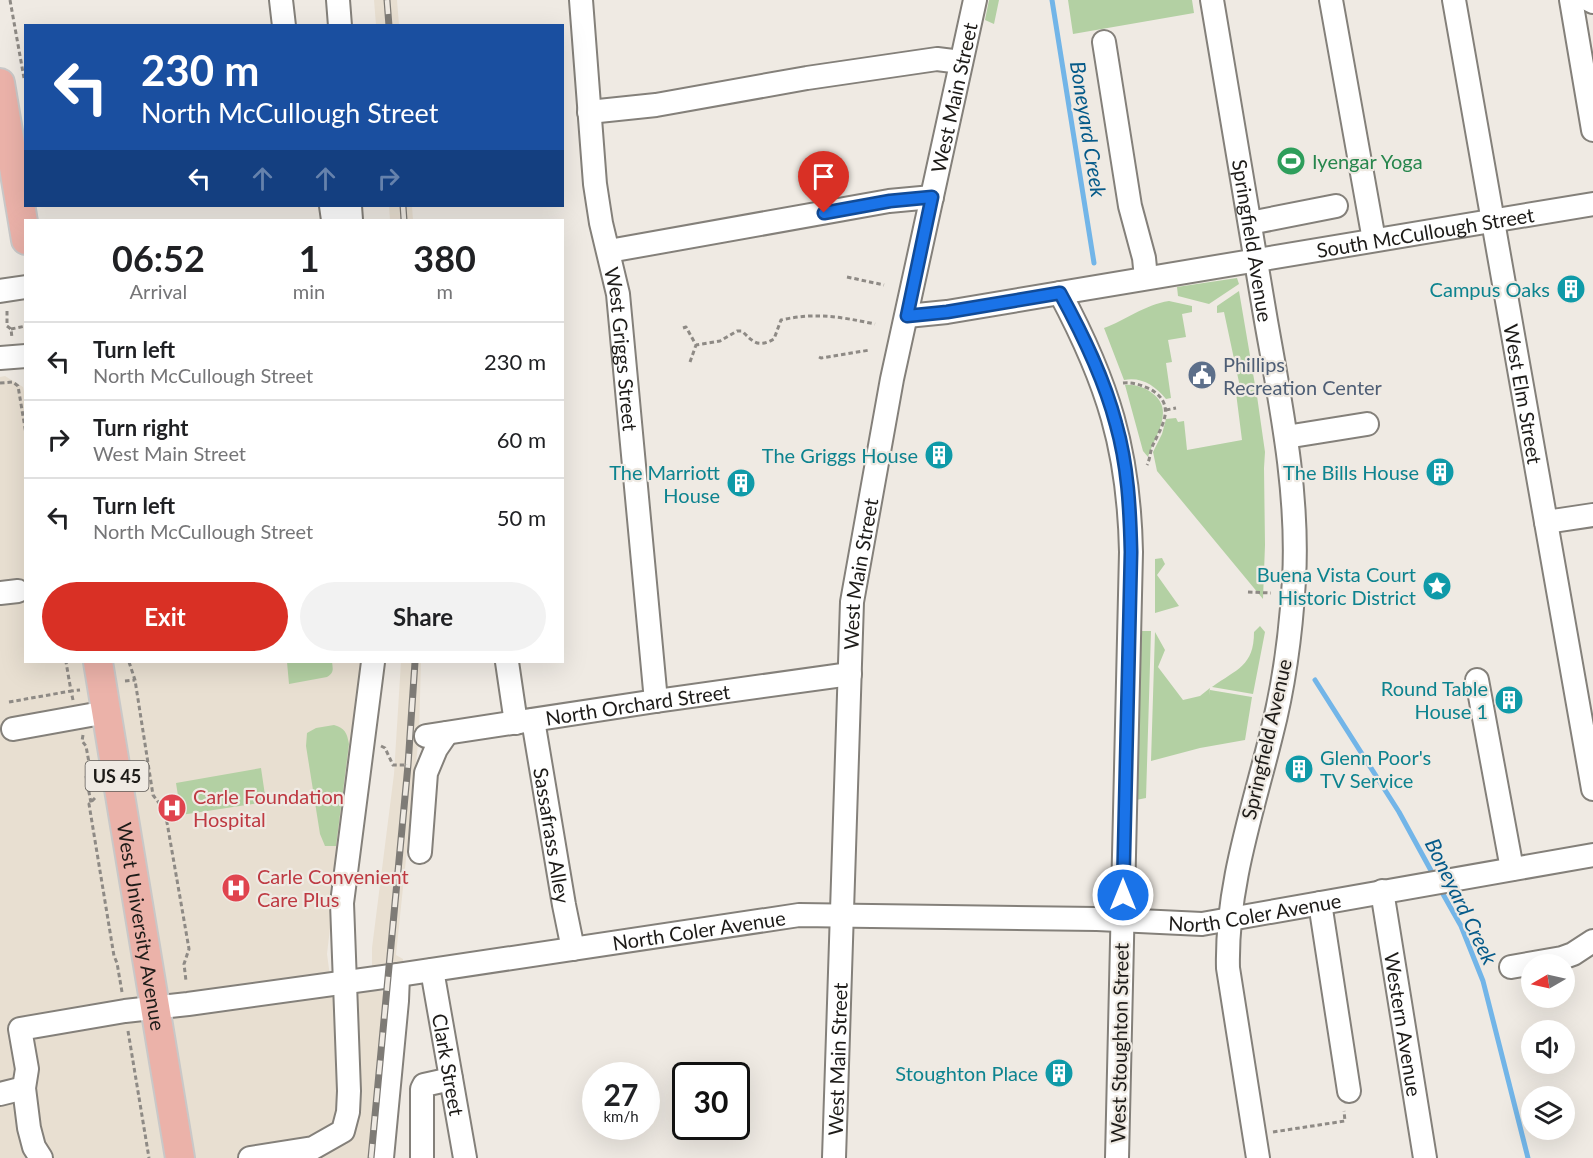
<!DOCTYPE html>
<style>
:root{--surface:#fff;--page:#f2f2f2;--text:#202124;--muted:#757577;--line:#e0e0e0;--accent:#d93025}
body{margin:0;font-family:Lato,sans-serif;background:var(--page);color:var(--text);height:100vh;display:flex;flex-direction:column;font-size:22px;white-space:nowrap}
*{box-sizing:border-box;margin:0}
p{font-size:20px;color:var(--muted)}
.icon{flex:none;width:33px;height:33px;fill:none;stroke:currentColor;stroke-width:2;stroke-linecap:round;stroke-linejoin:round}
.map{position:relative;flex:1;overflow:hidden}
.panel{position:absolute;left:24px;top:219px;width:540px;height:444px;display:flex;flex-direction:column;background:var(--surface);border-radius:0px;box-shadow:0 6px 24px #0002}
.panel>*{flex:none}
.top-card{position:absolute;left:24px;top:24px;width:540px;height:183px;border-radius:0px;box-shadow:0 6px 24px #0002;background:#1a4fa0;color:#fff;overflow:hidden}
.needle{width:39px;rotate:261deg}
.controls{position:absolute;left:1521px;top:954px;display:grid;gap:12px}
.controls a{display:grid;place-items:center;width:54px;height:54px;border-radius:50%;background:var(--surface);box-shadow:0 6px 24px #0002;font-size:30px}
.speed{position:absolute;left:582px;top:1062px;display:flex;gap:12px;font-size:30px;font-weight:700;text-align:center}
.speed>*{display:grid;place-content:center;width:78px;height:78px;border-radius:50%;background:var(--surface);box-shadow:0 6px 24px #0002;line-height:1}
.speed small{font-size:15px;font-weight:400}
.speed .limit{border:3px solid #111;border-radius:9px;background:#fff;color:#111}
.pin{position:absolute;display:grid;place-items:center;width:51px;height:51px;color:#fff;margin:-62px -26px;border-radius:50% 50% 50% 0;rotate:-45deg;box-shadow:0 0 6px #0007}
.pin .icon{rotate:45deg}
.me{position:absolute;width:66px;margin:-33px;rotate:0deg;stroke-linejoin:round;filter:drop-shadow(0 0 4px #0008)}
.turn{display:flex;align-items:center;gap:21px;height:126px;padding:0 18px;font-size:27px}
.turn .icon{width:78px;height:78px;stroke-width:2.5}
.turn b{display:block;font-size:42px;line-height:51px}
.lanes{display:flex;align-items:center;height:57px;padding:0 18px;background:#0003;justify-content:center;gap:30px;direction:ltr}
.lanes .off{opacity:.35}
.eta{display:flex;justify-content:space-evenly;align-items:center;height:102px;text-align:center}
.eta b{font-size:36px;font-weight:700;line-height:42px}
.action{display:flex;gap:12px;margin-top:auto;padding:12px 18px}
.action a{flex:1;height:69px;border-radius:36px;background:var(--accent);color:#fff;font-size:24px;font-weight:700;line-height:69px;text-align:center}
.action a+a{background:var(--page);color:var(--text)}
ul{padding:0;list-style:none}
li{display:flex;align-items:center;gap:18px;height:78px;padding:0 18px;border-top:2px solid var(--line)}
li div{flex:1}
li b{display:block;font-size:22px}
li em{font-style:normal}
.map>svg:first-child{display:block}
</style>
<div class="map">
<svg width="1593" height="1158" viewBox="0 0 1593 1158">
<rect width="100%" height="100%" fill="#efeae3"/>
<!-- built -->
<path fill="#e8dfd1" d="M374,0H397L399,25H376Z
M389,206H412L413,220H390Z
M5,376L23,387L25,396L26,662H361L327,954L333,998L375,990L392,993L380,1158H0V377Z
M401,662H421L419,734L396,955L403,959V964L372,968V948L394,774Z"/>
<!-- green -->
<path fill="#b3d0a3" d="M989,0H999L994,24L985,20Z
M1068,0H1192L1194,13L1073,34Z
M1237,278L1239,284L1209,304L1178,296L1177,287Z
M1239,291L1255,385L1240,387L1224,312L1217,313V306Z
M1169,301L1192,306V312L1182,314L1186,337L1168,340L1172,362L1166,363L1171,398L1166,399C1154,385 1142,377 1124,380L1104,328C1126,320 1144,305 1169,301Z
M1125,385C1134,384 1144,387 1152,393C1176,410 1154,437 1148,457L1143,451Z
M1256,389L1265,452L1264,468L1265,545L1263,599L1157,471L1153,452L1162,434L1166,419L1176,418L1178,422L1184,421L1187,450L1242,440L1236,393Z
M1162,558L1165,564L1157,575L1179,606L1155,613V559Z
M1260,626L1265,632L1253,694L1212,687C1237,669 1254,666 1254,632Z
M1140,631H1151L1146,798L1136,800Z
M1155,632L1165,650L1158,667L1183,700L1200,696L1210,688L1209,695L1210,690L1252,697L1245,740L1200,748L1151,761Z
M287,662H332C333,669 334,673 327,677L289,684Z
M334,725C345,728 347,733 349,744L336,846H325L320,834L306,746L307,733L316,728Z
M261,768L266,802L181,815L176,783Z"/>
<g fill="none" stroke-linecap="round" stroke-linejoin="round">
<!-- stream -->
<path stroke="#72b5e8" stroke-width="5" d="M1052,0L1094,263
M1315,680L1399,812L1434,876
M1439,887L1461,926L1483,981L1528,1158"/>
<!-- minor casing -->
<g stroke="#84807a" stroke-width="26">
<g id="minor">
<path d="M281,0L284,26"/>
<path d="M338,0L340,26"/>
<path id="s1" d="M581,0L595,184L601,223L618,294L656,701"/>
<path id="s2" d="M1212,0C1231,107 1249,214 1266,321C1281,406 1299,493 1294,580C1291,632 1284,686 1271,736C1252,813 1226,888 1228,968L1258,1158"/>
<path d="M1331,0L1374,240"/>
<path id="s3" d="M1454,0L1593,789"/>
<path d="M1571,0L1593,130"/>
<path d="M1589,0L1593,2"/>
<path d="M1104,42L1130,206L1144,258L1146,278"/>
<path d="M589,112L656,105L807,78L937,59L961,62"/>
<path d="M331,206L333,220"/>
<path d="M350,206L351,220"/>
<path d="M1250,223L1336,206"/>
<path d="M609,251L889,201L932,197"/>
<path d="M0,291L26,287"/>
<path d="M1060,293C1108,383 1129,450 1131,552L1117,1158"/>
<path id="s4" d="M907,316L947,312L1060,293L1593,204"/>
<path d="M0,358L26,356"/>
<path d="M1286,437L1367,424"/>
<path d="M1546,522L1593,515"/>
<path d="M0,593L18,591"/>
<path d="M507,662L516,723"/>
<path d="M1477,680L1512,869"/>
<path id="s5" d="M533,720L564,905L573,949"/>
<path d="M13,729L107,712"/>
<path id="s6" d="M426,736L656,701L850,674"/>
<path d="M420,852L426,773L436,749L447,733"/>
<path id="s7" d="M1382,891L1425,1158"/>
<path d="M1320,903L1349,1091"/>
<path d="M1511,967L1562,958L1573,954L1593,941"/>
<path id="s8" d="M432,970L465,1158"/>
<path d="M0,1094L24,1088"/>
<path id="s9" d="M41,1158L34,1147L29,1128L24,1088L27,1069L20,1029L125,1011L188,1004L398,975L799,915L1097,919L1202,924L1593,855"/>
<path d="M250,1158L313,1148L343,1131L348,1112L349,1091L342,903L373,662"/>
<path d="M382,1158L397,1001L398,975"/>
<path d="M422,1158V1089L424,1085L451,1079"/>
<path id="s10" d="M834,1158L852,602L892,379L975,0"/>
</g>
</g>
<!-- major casing -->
<g stroke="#c9c8c8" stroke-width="32">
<g id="major">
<path d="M0,83L26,240"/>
<path id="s11" d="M98,662L180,1158"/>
</g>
</g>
<!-- path -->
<path stroke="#8e8a85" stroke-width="3" stroke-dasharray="4.5 3" stroke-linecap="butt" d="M10,0L24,78
M847,277L884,285
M7,311V326L11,329L12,338
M683,328L686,327L696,345L720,341L737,331H742C753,342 758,348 774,339L781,320C816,312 841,317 875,324
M11,329L26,326
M819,357L821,358L870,350
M690,362L696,345
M0,383L13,382L18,386L26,434
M1123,383C1133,382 1141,385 1150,389C1178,405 1161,427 1152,447C1150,453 1150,459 1147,465
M1166,410L1176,408
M1248,592L1271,593
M129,662L135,680L153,795L165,811L189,949L184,964L186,981
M125,681L135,680
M73,700L71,691L80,690
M9,702L71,691L66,662
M83,735L82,741L86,746L93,785
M381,746L385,748L393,765H409
M86,776L91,803
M95,798L89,804L114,956L117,963L122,992
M128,1031L149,1158
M1273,1132L1345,1121L1344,1111"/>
<!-- minor -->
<use href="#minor" stroke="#fff" stroke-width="22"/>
<!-- major -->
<use href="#major" stroke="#ebb2a9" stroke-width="28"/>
<!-- rail casing -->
<g stroke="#7e7b76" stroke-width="7">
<path id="rail" d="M387,0L389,26
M403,206L404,220
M371,1158L408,765L415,662"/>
</g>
<!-- rail -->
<use href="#rail" stroke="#efeae3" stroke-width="4.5" stroke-dasharray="14" stroke-linecap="butt"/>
</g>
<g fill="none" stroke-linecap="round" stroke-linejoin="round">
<!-- route casing -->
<g stroke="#114b97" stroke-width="15">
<path id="route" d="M824,213L890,201L932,197L907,316L947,312L1060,293C1083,335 1104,378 1116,424C1128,466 1130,509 1131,552L1123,895"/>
</g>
<!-- route -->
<use href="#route" stroke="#1a73e8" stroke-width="10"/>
</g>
<!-- icons -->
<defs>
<g id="stadium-disc" transform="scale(1.5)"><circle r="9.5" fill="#2e9e5b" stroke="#efeae3"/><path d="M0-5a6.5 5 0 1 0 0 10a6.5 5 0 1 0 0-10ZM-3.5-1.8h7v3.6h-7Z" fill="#fff"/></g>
<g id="building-disc" transform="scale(1.5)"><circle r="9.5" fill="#0f9aa8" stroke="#efeae3"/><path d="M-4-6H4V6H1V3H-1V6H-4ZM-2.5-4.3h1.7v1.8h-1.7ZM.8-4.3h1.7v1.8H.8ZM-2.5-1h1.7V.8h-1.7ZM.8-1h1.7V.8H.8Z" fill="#fff"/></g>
<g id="civic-disc" transform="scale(1.5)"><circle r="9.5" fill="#5c6f8a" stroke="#efeae3"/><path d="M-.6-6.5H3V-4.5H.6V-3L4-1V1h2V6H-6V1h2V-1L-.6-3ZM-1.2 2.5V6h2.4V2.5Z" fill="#fff"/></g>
<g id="sight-disc" transform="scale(1.5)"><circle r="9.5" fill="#0f9aa8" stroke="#efeae3"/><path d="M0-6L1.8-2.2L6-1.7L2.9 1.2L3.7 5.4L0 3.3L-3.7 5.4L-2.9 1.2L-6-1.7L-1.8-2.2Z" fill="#fff"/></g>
<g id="hospital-disc" transform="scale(1.5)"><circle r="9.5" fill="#e0444e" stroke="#efeae3"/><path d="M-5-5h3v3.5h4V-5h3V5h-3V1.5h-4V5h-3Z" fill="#fff"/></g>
</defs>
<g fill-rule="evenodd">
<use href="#stadium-disc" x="1291" y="161"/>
<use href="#building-disc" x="1571" y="289"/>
<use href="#civic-disc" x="1202" y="375"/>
<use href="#building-disc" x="939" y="455"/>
<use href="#building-disc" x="1440" y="472"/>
<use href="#building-disc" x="741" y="483"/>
<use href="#sight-disc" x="1437" y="586"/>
<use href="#building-disc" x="1509" y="700"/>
<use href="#building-disc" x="1299" y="769"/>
<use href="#hospital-disc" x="172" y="808"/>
<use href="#hospital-disc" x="236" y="888"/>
<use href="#building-disc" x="1059" y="1073"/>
</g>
<g text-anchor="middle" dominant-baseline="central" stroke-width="4.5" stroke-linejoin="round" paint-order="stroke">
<!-- shield labels -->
<rect fill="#efeae3" stroke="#5c5955" stroke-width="1.5" x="85.5" y="761" width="63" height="30" rx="4.5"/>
<g font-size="18" font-weight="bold" fill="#1d1b18">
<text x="117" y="776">US 45</text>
</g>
<!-- street labels -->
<g font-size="20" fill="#1d1b18" stroke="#efeae3">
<text stroke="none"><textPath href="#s10" startOffset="1071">West Main Street</textPath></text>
<text stroke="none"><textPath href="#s4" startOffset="525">South McCullough Street</textPath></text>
<text stroke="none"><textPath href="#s2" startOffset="244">Springfield Avenue</textPath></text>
<text stroke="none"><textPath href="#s1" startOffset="352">West Griggs Street</textPath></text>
<text stroke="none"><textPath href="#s3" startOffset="400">West Elm Street</textPath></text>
<text stroke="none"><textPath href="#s10" startOffset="585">West Main Street</textPath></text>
<text stroke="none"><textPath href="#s6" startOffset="214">North Orchard Street</textPath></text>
<text transform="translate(1266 739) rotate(-77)">Springfield Avenue</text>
<text stroke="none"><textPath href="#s5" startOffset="117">Sassafrass Alley</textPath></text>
<text stroke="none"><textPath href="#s9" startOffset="1377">North Coler Avenue</textPath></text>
<text stroke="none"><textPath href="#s11" startOffset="268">West University Avenue</textPath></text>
<text stroke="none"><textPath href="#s9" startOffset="819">North Coler Avenue</textPath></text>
<text stroke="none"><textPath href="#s7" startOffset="135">Western Avenue</textPath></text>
<text transform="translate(1119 1043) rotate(-89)">West Stoughton Street</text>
<text stroke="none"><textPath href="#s10" startOffset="99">West Main Street</textPath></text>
<text stroke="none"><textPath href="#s8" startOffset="96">Clark Street</textPath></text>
</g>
<!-- leisure labels -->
<g font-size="20" fill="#27864d" stroke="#efeae3" text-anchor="start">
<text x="1312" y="161">Iyengar Yoga</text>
</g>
<!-- culture labels -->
<g font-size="20" fill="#0d838f" stroke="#efeae3" text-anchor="end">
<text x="1550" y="289">Campus Oaks</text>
<text x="918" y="455">The Griggs House</text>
<text x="720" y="472">The Marriott<tspan x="720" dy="23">House</tspan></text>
<text x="1419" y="472">The Bills House</text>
<text x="1416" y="574">Buena Vista Court<tspan x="1416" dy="23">Historic District</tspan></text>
<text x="1488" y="688">Round Table<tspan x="1488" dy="23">House 1</tspan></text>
<text x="1320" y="757" text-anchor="start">Glenn Poor's<tspan x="1320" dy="23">TV Service</tspan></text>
<text x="1038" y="1073">Stoughton Place</text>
</g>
<!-- service labels -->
<g font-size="20" fill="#4e5e75" stroke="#efeae3" text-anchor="start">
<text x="1223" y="364">Phillips<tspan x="1223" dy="23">Recreation Center</tspan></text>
</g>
<!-- health labels -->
<g font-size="20" fill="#be3a42" stroke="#efeae3" text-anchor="start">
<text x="193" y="796">Carle Foundation<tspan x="193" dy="23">Hospital</tspan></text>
<text x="257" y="876">Carle Convenient<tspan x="257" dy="23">Care Plus</tspan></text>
</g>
<!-- water labels -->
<g font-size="21" font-style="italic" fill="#055a89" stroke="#efeae3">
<text transform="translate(1089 129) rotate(81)">Boneyard Creek</text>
<text transform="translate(1462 901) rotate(64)">Boneyard Creek</text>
</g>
</g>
</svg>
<div class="controls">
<a><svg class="needle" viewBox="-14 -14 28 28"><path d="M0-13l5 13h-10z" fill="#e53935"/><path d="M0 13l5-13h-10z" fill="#757577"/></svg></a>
<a><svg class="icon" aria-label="sound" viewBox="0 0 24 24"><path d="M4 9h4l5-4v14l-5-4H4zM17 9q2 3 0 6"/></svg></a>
<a><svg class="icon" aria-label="layers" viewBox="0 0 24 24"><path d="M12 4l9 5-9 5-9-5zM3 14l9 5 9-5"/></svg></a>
</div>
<div class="speed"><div>27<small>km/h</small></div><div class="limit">30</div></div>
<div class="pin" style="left:824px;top:213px;background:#d93025"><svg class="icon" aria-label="arrive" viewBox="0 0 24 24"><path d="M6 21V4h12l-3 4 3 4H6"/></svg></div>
<svg class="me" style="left:1123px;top:895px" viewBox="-20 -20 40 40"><circle r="17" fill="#1a73e8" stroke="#fff" stroke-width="3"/><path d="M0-11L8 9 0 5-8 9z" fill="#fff"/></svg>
<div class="top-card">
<div class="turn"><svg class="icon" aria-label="left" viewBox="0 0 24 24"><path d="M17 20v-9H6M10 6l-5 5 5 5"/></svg><div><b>230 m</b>North McCullough Street</div></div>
<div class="lanes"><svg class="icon" aria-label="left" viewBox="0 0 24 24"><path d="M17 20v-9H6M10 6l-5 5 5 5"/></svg><svg class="icon off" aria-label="ahead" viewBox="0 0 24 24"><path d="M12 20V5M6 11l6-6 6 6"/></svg><svg class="icon off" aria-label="ahead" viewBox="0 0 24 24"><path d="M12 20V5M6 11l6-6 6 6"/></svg><svg class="icon off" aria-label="right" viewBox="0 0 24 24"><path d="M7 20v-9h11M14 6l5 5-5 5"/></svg></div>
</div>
<section class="panel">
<div class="eta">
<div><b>06:52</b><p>Arrival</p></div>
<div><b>1</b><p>min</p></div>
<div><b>380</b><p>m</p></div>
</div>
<ul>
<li><svg class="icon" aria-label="left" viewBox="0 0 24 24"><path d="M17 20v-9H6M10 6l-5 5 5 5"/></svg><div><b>Turn left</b><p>North McCullough Street</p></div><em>230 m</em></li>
<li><svg class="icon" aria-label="right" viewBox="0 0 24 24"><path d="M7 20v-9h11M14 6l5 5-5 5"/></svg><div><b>Turn right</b><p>West Main Street</p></div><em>60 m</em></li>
<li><svg class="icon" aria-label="left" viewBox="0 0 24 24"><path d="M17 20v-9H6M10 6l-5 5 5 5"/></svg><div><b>Turn left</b><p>North McCullough Street</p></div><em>50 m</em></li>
</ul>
<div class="action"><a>Exit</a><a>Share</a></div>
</section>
</div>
